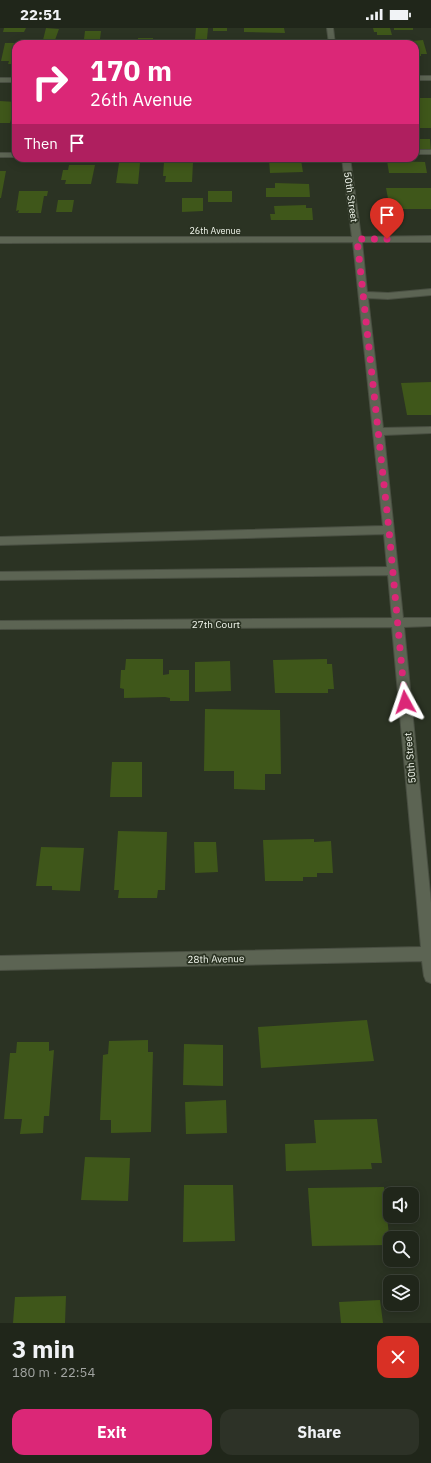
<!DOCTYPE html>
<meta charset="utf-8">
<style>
:root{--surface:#20261a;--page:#2d3227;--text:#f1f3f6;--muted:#a2a5a2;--line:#3d4339;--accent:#db2777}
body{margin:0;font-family:"IBM Plex Sans",sans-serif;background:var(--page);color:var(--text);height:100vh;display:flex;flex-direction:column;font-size:15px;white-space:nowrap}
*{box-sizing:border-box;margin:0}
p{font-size:13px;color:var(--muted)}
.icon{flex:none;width:22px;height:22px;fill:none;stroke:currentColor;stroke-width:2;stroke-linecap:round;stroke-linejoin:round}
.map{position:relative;height:1295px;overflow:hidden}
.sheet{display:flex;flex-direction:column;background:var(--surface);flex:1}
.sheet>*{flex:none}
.hud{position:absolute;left:12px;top:12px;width:407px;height:122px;border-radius:12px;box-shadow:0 2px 10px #0003,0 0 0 1px var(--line);background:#db2777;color:#fff;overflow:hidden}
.buttons{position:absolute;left:383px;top:1159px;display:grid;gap:8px}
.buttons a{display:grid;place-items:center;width:36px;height:36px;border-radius:8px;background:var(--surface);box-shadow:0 2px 10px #0003,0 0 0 1px var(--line);font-size:20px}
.pin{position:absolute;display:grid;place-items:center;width:34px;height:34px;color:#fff;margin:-41px -17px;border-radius:50% 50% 50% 0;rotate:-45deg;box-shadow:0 0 4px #0007}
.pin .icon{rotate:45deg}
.me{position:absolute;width:44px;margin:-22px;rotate:355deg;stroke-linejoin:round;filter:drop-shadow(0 0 3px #0008)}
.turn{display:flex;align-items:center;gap:14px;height:84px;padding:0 12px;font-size:18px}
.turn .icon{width:52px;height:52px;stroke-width:2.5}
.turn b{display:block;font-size:28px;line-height:34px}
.then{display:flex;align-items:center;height:38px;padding:0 12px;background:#0003;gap:8px;font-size:15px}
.round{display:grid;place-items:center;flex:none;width:42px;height:42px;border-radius:12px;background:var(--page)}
.summary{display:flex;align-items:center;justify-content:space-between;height:68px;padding:0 12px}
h1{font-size:24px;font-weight:700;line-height:30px}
.primary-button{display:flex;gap:8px;margin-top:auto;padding:8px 12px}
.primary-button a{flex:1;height:46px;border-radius:12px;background:var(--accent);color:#fff;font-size:16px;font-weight:700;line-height:46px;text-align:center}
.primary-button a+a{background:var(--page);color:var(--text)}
.status{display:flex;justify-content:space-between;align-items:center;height:28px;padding:0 20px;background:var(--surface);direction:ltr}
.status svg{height:11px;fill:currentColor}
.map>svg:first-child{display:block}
</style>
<div class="status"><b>22:51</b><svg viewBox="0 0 49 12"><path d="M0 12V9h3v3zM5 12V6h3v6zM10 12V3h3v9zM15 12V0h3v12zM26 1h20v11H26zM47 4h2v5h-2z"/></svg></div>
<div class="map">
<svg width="431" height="1295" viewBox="0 0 431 1295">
<rect width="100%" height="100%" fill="#2b3323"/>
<!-- building -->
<path fill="#3f571a" d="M4,0H26L24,4H3Z
M46,0L59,1L55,12H43Z
M196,0H208L207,11H195Z
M213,0H227V3H213Z
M244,0H284L285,5L244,4Z
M373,0H390L392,7H377V4H374Z
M394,0H413V2H394Z
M85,3H101L100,11H84Z
M138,10H153V11H157V16H131L132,11H138Z
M362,12H377L378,16H363Z
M423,12L427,26H421V28H415V16H402L401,14Z
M174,14H200V16H174Z
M5,15H16V36H8L9,33H1Z
M415,70H431V100H418L415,89Z
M0,73L16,74L10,95H0Z
M415,111H430L431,122H415Z
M269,132H301L303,144L270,145Z
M387,133L425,134L427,145H389Z
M164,134L193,135L192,154H165L166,148H163Z
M119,135H140L138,156L116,155Z
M69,137H95L91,156H65L66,152H61L63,142H68Z
M0,143H6L1,170H0Z
M275,155L309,156L310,169H266V160H275Z
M386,160H431V181H390Z
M19,163H48L47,168H44L41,185H18L19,182L16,183Z
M208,163H232V174H208Z
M182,170H203V183L182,184Z
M58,172H74L72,184H56Z
M306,177V180H312L313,192H271L270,186H275L274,178Z
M431,354V387H407L401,355Z
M126,631H163V647L169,646V642H189V673H170V670L165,669L124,670V661L120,660L121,642H125Z
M327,631V636H332L334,661H328V665H275L273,632Z
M230,633L231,663L195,664V634Z
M205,681L280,682L281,746H265V762L234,761V743H204Z
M112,734H142V769H110Z
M118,803L167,804L165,862H158L157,870H118L119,862H114Z
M314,811V814L331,813L333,845H317V849H303V853H265L263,812Z
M194,814H216L218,844L195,845Z
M41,819L84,820L80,863L52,862V858H36Z
M367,992L374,1033L261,1040L258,999Z
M148,1012V1024H153L151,1104L111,1105V1092H100L103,1027L108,1026L109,1013Z
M17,1014H49V1023L54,1022L49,1088H44L43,1105L20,1106L22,1091H4L10,1025H16Z
M184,1016L223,1017V1058L183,1057Z
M226,1072L227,1105L186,1106L185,1074Z
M377,1091L382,1135H371L372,1141L286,1143L285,1116L316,1115L314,1092Z
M85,1129L130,1130L128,1173L81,1172Z
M184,1157H233L235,1213L183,1214Z
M384,1159L390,1217L312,1218L308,1160Z
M66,1268L65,1295H13L15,1269Z
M380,1272L383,1295H341L339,1274Z"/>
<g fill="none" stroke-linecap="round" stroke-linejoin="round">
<!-- minor casing -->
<g stroke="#494f42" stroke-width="2">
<path id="minor" d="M327,0H333L335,16H329Z
M415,48H431V52H415Z
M0,50H16V54H0Z
M415,122H431V126H415Z
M0,125H16V129H0Z
M342,130H350L361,209L431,208V214H362L367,264L388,265L431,261V267L388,271L368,270L383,400L431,399V405L384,407L403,590H431V598L404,599L431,875V955L426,953L424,948L422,933L0,942V928L421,919L392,599L0,601V593L392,590L388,547L0,552V544L387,539L384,506L0,517V509L383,498L353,214L0,215V209H352Z"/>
</g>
<!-- minor -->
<use href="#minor" fill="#5c6453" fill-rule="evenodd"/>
</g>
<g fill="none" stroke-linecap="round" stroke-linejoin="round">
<!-- route -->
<path stroke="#db2777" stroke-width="7" stroke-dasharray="0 12.6" d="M387,211H357L389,502L405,674"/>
</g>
<g text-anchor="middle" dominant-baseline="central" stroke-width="3.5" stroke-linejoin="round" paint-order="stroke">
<!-- far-street labels -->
<g font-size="9" fill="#f2f7ed" stroke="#2b3323">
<text x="215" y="202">26th Avenue</text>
</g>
<!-- street labels -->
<g font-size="10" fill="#f2f7ed" stroke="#2b3323">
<text transform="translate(351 169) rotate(82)">50th Street</text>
<text x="216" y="596">27th Court</text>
<text transform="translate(410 730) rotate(-95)">50th Street</text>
<text transform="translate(216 931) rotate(-1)">28th Avenue</text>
</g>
</g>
</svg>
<div class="buttons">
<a><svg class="icon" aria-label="sound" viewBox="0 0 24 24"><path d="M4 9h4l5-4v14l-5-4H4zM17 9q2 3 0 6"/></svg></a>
<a><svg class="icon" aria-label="search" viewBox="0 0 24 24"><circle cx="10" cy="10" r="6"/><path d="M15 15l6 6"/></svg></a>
<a><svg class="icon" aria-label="layers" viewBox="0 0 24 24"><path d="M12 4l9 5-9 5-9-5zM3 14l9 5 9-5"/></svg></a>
</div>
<div class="pin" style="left:387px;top:211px;background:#d93025"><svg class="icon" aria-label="arrive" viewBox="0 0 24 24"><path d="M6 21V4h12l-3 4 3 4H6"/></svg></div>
<svg class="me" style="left:405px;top:674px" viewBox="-20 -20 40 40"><path d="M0-17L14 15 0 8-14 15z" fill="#db2777" stroke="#fff" stroke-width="4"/></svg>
<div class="hud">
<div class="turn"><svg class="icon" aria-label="right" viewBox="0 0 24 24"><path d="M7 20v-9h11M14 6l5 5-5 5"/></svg><div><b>170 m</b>26th Avenue</div></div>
<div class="then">Then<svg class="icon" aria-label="arrive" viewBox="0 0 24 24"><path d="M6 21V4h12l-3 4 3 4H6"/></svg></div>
</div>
</div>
<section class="sheet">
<div class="summary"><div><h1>3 min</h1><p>180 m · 22:54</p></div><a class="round" style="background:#d93025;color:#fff"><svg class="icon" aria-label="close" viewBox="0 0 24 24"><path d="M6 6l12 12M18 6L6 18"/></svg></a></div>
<div class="primary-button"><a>Exit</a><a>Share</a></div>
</section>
